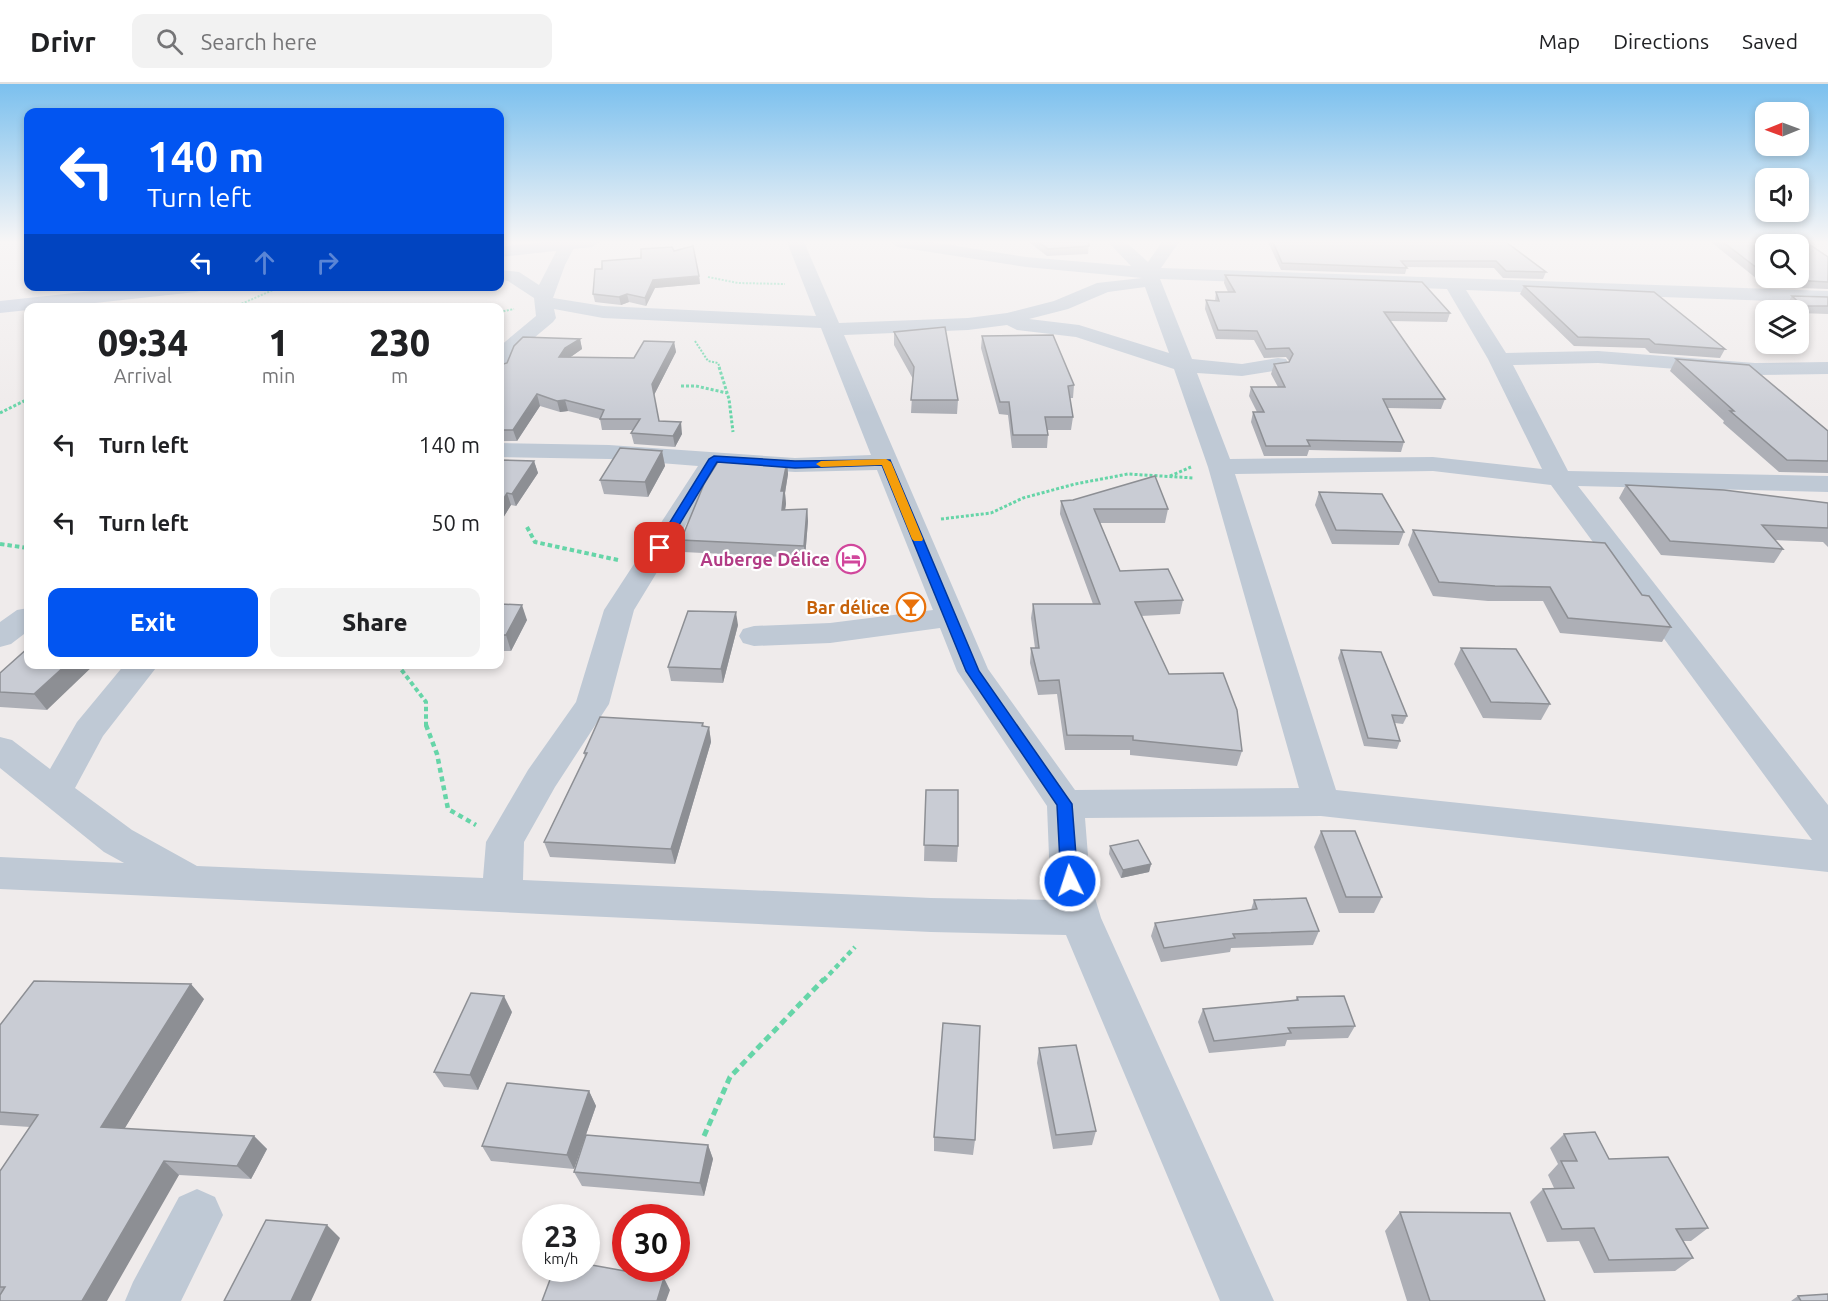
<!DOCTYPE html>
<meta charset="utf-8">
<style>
:root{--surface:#fff;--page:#f2f2f2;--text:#202124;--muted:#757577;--line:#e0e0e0;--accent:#0255f1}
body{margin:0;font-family:Ubuntu,sans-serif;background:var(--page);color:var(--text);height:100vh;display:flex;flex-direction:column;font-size:22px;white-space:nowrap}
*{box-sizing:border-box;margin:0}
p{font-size:20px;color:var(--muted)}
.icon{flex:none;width:33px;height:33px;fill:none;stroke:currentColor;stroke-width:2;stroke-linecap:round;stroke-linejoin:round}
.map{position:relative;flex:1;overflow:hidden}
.panel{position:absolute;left:24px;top:219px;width:480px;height:366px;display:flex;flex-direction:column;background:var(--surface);border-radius:12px;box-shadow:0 3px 9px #0003}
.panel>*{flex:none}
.hud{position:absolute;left:24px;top:24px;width:480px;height:183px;border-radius:12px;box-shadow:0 3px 9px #0003;background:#0255f1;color:#fff;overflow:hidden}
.needle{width:39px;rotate:269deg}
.buttons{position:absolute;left:1755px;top:18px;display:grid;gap:12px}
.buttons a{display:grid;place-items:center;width:54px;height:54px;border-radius:12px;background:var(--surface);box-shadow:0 3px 9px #0003;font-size:30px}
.speed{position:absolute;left:522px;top:1120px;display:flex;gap:12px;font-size:30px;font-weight:700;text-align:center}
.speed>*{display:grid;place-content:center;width:78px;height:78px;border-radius:50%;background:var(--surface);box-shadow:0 3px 9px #0003;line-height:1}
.speed small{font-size:15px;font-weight:400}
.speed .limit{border:9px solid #d22;background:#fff;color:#111}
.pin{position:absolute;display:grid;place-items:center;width:51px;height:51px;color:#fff;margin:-26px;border-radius:12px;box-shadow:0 3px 9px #0006}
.me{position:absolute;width:66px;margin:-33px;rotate:356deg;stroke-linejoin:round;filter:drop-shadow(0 0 4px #0008)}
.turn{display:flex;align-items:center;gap:21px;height:126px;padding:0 24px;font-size:27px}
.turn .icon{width:78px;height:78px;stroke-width:2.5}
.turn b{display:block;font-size:42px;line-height:51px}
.lanes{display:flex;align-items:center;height:57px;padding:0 24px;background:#0003;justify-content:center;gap:30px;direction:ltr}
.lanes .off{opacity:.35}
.eta{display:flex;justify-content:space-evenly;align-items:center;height:102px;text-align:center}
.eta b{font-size:36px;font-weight:800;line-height:42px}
.cta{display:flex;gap:12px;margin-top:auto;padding:12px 24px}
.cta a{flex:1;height:69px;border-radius:12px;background:var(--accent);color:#fff;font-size:24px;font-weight:800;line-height:69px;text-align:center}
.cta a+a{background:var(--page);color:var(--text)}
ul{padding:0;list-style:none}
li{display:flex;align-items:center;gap:18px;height:78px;padding:0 24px}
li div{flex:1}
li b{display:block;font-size:22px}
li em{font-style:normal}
header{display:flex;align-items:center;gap:36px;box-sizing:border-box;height:84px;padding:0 30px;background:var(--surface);border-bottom:2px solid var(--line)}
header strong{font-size:28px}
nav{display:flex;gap:33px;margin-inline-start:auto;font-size:21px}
.search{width:420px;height:54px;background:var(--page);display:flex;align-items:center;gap:15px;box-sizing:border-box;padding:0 21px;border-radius:12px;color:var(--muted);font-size:22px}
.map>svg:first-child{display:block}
</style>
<header>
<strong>Drivr</strong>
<div class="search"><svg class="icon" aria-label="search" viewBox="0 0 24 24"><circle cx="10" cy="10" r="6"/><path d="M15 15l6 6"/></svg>Search here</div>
<nav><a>Map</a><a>Directions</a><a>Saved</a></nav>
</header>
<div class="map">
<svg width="1828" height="1217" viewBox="0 0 1828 1217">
<rect width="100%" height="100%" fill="#efebeb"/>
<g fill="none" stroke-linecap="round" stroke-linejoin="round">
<!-- path-far4 -->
<path stroke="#66d5a8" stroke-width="2" stroke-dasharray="2 1.5" stroke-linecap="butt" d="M708,193L738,199L785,200
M232,224L282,202
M500,228L514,225
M695,257L708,277L718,279L720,284"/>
<!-- path-far3 -->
<path stroke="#66d5a8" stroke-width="3" stroke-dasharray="3 2" stroke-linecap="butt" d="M719,283L729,315L733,348
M681,302H696L727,309
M0,329L28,315
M1170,392L1191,383
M941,435L991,429L1023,414L1075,400L1128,390L1194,394"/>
<!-- path-far2 -->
<path stroke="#66d5a8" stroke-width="4" stroke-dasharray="4.5 3" stroke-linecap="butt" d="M527,443L535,458L618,476
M0,460L28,464
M397,580L426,618V643"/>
<!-- path-far1 -->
<path stroke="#66d5a8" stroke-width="4.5" stroke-dasharray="5 4" stroke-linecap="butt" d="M426,641L437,670L448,725L476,741
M823,897L855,863"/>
<!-- path -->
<path stroke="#66d5a8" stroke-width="5" stroke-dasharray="7 4.5" stroke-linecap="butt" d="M704,1052L730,993L824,895"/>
<!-- street -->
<path fill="#bfc9d5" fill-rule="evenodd" d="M561,158L576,160L565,181L553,214L603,222L816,232L787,158H804L839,239L968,234L1007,229L1054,217L1097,199L1142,194L1026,183L898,163L890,158H932L1026,173L1131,182L1108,158H1126L1148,178L1162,158H1179L1161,184L1828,207V219L1466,206L1506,269L1598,267L1755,279L1828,278V290L1755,291L1598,279L1513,281L1568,387L1828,392V408L1578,402L1828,721V788L1321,732L1085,734L1090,797L1101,834L1274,1217H1220L1066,851L931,848L0,805V773L124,779L104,768L0,684V653L12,656L50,685L77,638L125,580H159L103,652L75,704L132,746L197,782L483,794L486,758L528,686L576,618L604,526L698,382L609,375L500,373V359L609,361L795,374L871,371L821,244L603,234L554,225L556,234L553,238L516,269L508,289L500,290V262L536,232L534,214L508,197L500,196V186L519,188L539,201ZM1160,195L1447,205L1488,275L1542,385L1433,373L1230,375L1197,289L1242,292L1286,285L1289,280L1286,275L1278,274L1242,280L1192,275ZM1145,203L1169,269L1079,241L1029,235L1068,225L1108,208ZM1007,241L1017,246L1076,253L1174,285L1208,383L1299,704L1075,706L988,585L844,251L968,246ZM721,383L795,388L877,386L933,526L830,539L754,542L743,545L739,552L743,559L754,562L830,559L940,544L957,587L1047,722L1050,797L1055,816L931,814L523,796L524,758L555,703L609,620L634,526ZM1433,387L1551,401L1812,756L1336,706L1235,390Z
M28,524V547L11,560L0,563V538L17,526Z
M197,1105L215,1113L223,1131L181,1217H125L133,1198L179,1113Z"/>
<!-- secondary -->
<path fill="#bbc6d8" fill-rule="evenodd" d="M543,158H600L592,163L500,173V163Z
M139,202H205L203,206L196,208L49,224H28V226L0,229V217Z"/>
</g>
<!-- wall -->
<path fill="#adafb6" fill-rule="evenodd" d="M1029,158H1089L1088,170L1047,172Z
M1268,158H1506L1546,188L1543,195L1503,194L1494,184L1407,183L1405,190L1281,186Z
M1711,158H1806L1828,173V205L1767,203ZM1766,160L1798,194H1766Z
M674,167L699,192L700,200L655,204L646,222L629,218L621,221L595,218L593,210L641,174Z
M1225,191L1450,229L1447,238L1390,237L1445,315L1441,325L1387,324L1404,358L1401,368L1309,366L1307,372H1264L1251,338L1253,328H1257L1249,312L1251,303H1278L1271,290L1274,280L1289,278V277L1286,273L1264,274L1254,256L1216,255L1205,225L1206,216L1215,217L1216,208H1228L1224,199Z
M1524,202L1725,265L1720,274L1650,269L1645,264L1574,262L1520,210Z
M1792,212L1828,213V230L1799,229L1798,226H1795L1787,220Z
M894,248L958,316L957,330L911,329L913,295L894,261Z
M982,252L1074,301L1073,314H1070L1073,333L1071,346H1047L1048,351L1047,364H1012L1008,331L999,330L981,264Z
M580,255L582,265L570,273L634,274L674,258L676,268L654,311L659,337L682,350L675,363L634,360L631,349L633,346H602L600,335L568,327L560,328L540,322L517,357H500V281Z
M1676,275L1828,347V389L1779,388L1723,339L1724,337L1670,287Z
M500,363L504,376L534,377L538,389L516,422L511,421L500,439Z
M662,367L665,382L648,413L604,410L600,396Z
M787,378L788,390L785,409L786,420L785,426L807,425L808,437L805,474L683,468L681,456Z
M1626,401L1828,419V463L1823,458L1775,456L1783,465L1774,479L1661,471L1619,414Z
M1319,408L1404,448L1399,461L1332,460L1315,421Z
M1061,417L1168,425L1165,439H1100L1120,487L1183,516L1180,530L1141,532L1169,590L1242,667L1237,682L1130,671V666H1065L1057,610L1038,611L1030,579L1031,564H1035L1031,534L1033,520H1093L1060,430Z
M1413,446L1642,511L1671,543L1662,558L1560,549L1543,517H1488L1433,512L1408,461Z
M500,520L527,536L511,567H500Z
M738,541L723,599L671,597L668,583Z
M28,564L47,626L0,623V589Z
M1461,564L1550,620L1541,636L1483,634L1454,580Z
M1341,566L1407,632L1403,640L1395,639L1400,657L1397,665L1364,662L1338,574Z
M703,639V643H709L711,658L675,780L550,773L544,758L585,673L584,669Z
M926,706L958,762L957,778L924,777Z
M1321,747L1382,813L1374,829H1339L1314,763Z
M1110,762L1151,780L1149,788L1121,794L1109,770Z
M1254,816L1319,847L1313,861L1231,864L1230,868L1161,878L1151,852L1155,839L1251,826Z
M1297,913L1355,942L1348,954L1287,956L1285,962L1209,969L1198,938L1203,925L1295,917Z
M204,915L124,1045L254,1052L267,1065L251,1095L179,1091L0,1217V1087L30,1043L0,1041V941Z
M512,928L478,1006L444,1003L434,988Z
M1039,964L1096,1047L1092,1061L1053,1065L1037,979Z
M589,1007L596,1022L574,1085L491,1077L482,1062Z
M1564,1050L1609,1075L1708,1144L1691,1157H1683L1693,1174L1675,1187L1594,1189L1579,1157L1547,1158L1530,1118L1543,1105L1554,1104L1548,1091L1558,1080L1550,1064Z
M934,1053L975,1056L973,1071L934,1067Z
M708,1061L713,1075L704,1112L582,1102L574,1088Z
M1400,1128L1545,1217H1407L1385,1147Z
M1798,1212L1828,1217H1791Z"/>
<!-- shaded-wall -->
<path fill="#8d8f94" d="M699,192L700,200L655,204L646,222L645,214L653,196Z
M627,210L629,218L621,221L619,213Z
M580,255L582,265L568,275L559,273L565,264Z
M674,258L676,268L654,311L652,300Z
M537,310L540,322L517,357L513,346Z
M565,316L568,327L560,328L557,317Z
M681,338L682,350L675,363L673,352Z
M501,364L504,375L500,383V366Z
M662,367L665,382L648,413L645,398Z
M534,377L538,389L516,422L512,410Z
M787,378L788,390L785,409L786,420L783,438L781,407Z
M507,409L511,421L500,439V421Z
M807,425L808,437L805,474L804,462Z
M522,521L527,536L511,567L506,551Z
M736,528L738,541L723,599L721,585Z
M67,580H95L47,626L34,610Z
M703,639L705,654L709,643L711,658L675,780L671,765Z
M1151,780L1149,788L1121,794L1123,786Z
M191,900L204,915L117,1057L101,1043Z
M504,912L512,928L478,1006L470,991Z
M589,1007L596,1022L574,1085L567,1071Z
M254,1052L267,1065L251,1095L237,1082Z
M708,1061L713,1075L704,1112L700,1099Z
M164,1077L179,1091L107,1217H82Z
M327,1141L340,1154L311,1217H291Z
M664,1194L670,1206L666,1217H657Z"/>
<!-- building -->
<path fill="#c9ccd4" stroke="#8d8f94" stroke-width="1.5" d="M1039,158H1089V162L1048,165Z
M1273,158H1506L1546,188L1506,187L1496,177H1401L1407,184L1282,179Z
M1723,158H1806L1828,173V198L1771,195L1769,194H1798V160H1766V191Z
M693,162L699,192L653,196L645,214L627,210L619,213L593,210L595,185H602V177L641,174V165L672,163L674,167Z
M1225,191L1422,198L1450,229L1384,228L1445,315H1383L1404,358L1307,356L1310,362H1266L1253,328H1264L1251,303H1285L1274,280L1289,278L1293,270L1289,264L1266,265L1257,247L1218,246L1206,216L1219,217L1216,208H1235Z
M1524,202L1654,208L1725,265L1655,260L1649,255L1578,253Z
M1792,212L1828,213V222H1803Z
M945,243L958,316H911L914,283L894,248Z
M1053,251L1074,301L1068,302L1073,333H1045L1048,351H1013L1009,318H1000L982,252Z
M523,253L580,255L565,264L559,273L634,274L644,257L674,258L652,300L659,337L681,338L673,352L631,349L640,335H600L604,326L565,316L557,317L537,310L513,346H500V281L507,279L514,262Z
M1676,275L1749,281L1828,347V377L1787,376L1730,327H1734Z
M620,364L662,367L645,398L600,396Z
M500,376L534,377L512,410L507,409L500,421Z
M719,376L787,378L781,407H784L782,426L807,425L804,462L681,456L704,400Z
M1155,392L1168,425H1094L1120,487L1168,485L1183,516L1135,518L1169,590L1223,589L1237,626L1242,667L1133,656V652L1067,651L1059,596L1039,597L1031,564H1039L1033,520H1100L1061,417L1073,416Z
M1626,401L1724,406L1828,419V444L1762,441L1783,465L1670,457Z
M1319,408L1382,410L1404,448L1336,446Z
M1413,446L1605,459L1642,511L1649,512L1671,543L1568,534L1550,503L1495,502L1439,498Z
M500,520L522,521L506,551H500Z
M688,527L736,528L721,585L668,583Z
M28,564V580H67L34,610L0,608V589Z
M1461,564L1516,565L1550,620L1491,618Z
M1341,566L1381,568L1407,632L1392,631L1400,657L1368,654Z
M600,633L703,639L702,642L709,643L671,765L544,758L587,669H584Z
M926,706H958V762L924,761Z
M1321,747H1355L1382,813H1346Z
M1138,756L1151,780L1123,786L1110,762Z
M1306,814L1319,847L1233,850L1235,854L1164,864L1155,839L1257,825L1254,816Z
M34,897L191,900L101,1043L254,1052L237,1082L164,1077L82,1217H0V1211L5,1203H0V1087L38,1031L0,1028V941Z
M471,909L504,912L470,991L434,988Z
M1344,912L1355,942L1288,944L1291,949L1214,957L1203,925L1298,916L1297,913Z
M943,939L980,942L975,1056L934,1053Z
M1076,961L1096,1047L1056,1051L1039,964Z
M507,999L589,1007L567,1071L482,1062Z
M1595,1048L1609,1075L1668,1073L1708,1144L1676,1145L1693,1174L1609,1176L1594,1144L1562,1145L1543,1105L1574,1104L1561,1077H1577L1564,1050Z
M586,1051L708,1061L700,1099L574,1088Z
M1400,1128L1510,1129L1545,1217H1430Z
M266,1136L327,1141L291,1217H224Z
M586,1180L664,1194L657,1217H542L554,1185H586Z
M1828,1210V1217H1801L1798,1212Z"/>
<!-- sky -->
<linearGradient id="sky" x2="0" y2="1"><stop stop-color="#7bc0ee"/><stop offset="0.48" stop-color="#f8f6f6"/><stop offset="1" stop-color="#f8f6f6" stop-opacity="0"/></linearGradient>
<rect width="1828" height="329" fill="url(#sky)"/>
<!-- route -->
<path fill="#0255f1" stroke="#01379d" stroke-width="1.5" d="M714,372L795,377L890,376L979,587L1072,720L1078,797L1075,801L1070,803L1064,801L1061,797L1057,721L966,587L882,381L795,384L717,378L664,466H656L654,464L709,375Z"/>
<!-- slow -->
<path fill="#f59e0b" d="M886,375L891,378L923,455L922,457H914L912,455L882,381L821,383L816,380L821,377Z"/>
<!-- icons -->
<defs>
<g id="hotel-ring" transform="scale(1.5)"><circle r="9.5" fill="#fff" stroke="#d1479c" stroke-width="1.5"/><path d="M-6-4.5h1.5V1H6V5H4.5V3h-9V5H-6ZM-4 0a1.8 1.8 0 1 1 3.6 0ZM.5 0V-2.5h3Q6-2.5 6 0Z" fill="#d1479c"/></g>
<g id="bar-ring" transform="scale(1.5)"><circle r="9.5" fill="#fff" stroke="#e8710a" stroke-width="1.5"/><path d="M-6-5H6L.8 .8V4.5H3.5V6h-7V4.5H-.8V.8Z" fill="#e8710a"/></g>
</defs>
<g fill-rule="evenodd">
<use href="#hotel-ring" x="851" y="475"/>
<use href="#bar-ring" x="911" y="523"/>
</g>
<g text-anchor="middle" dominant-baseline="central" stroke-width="4.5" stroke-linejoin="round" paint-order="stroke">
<!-- hotel labels -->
<g font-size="18" font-weight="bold" fill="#b23c85" stroke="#fff" text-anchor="end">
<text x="830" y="475">Auberge Délice</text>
</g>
<!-- food labels -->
<g font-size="18" font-weight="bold" fill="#c56008" stroke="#fff" text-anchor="end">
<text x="890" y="523">Bar délice</text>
</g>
</g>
</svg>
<div class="buttons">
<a><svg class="needle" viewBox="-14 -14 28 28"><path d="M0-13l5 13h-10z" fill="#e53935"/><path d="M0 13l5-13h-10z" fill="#757577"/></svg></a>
<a><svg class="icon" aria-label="sound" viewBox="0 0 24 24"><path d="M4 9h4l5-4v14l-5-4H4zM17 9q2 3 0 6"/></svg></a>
<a><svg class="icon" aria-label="search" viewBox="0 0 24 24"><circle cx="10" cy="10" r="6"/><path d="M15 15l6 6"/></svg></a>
<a><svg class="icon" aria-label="layers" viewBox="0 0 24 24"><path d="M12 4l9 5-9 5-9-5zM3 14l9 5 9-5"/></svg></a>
</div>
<div class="speed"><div>23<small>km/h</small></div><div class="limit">30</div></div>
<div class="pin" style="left:660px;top:464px;background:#d93025"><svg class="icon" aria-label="arrive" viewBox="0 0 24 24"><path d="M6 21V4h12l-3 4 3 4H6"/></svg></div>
<svg class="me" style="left:1070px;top:797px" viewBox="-20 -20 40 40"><circle r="17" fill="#0255f1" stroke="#fff" stroke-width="3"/><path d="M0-11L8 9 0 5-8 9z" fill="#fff"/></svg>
<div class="hud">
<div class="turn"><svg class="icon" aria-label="left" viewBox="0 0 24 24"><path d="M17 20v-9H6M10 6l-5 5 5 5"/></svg><div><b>140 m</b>Turn left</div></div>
<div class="lanes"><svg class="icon" aria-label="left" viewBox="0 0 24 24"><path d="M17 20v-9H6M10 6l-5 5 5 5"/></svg><svg class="icon off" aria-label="ahead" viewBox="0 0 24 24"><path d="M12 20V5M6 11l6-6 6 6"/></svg><svg class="icon off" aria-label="right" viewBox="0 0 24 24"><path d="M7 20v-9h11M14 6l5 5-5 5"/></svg></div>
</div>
<section class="panel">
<div class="eta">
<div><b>09:34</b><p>Arrival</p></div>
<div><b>1</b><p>min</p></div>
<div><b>230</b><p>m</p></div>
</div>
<ul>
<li><svg class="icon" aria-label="left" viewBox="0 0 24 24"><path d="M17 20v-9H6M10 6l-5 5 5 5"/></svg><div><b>Turn left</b></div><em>140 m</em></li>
<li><svg class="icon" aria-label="left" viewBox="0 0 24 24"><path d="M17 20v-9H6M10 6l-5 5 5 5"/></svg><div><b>Turn left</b></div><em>50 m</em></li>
</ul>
<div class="cta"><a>Exit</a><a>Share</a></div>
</section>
</div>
